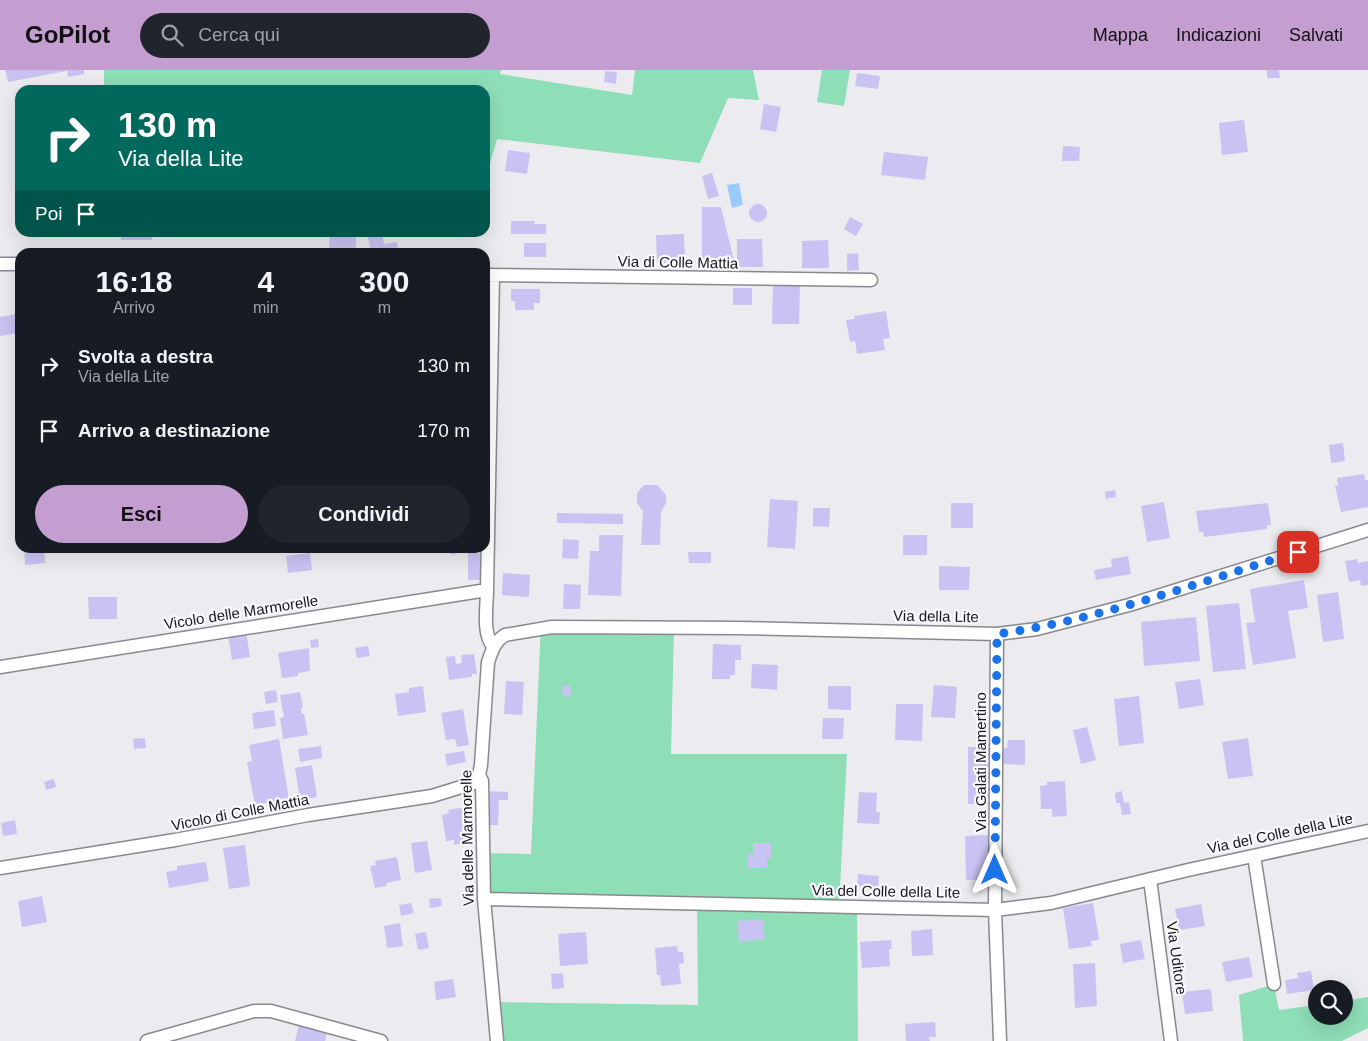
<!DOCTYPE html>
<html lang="it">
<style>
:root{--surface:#171b24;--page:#20242c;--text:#f1f3f6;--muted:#9ea1a6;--accent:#c49ed0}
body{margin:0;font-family:Arial,sans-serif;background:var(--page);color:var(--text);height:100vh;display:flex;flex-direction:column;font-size:19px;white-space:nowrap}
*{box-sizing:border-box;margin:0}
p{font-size:16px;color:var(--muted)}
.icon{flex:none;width:28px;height:28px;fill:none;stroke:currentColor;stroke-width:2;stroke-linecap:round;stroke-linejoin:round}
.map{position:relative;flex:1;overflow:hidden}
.details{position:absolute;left:15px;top:178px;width:475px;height:305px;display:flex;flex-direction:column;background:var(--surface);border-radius:15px;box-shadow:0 5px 20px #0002}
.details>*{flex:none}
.hud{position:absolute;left:15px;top:15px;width:475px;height:152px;border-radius:15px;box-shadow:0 5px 20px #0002;background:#00695c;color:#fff;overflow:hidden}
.buttons{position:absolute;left:1308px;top:910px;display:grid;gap:10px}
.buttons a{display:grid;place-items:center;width:45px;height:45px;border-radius:50%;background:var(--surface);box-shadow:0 5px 20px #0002;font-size:25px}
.pin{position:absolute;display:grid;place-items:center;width:42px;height:42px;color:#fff;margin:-21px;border-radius:10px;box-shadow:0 2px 8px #0006}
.me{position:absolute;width:55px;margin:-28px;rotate:0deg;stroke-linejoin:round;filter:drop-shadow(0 0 4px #0008)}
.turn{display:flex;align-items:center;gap:18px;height:105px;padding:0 20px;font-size:22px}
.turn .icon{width:65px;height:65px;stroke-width:2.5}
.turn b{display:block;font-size:35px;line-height:42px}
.then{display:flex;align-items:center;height:48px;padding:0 20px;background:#0003;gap:10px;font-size:19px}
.eta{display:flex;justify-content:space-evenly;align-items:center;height:85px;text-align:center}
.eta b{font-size:30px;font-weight:600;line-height:35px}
.button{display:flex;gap:10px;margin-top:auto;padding:10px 20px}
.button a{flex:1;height:58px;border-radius:30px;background:var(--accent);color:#111;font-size:20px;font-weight:600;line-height:58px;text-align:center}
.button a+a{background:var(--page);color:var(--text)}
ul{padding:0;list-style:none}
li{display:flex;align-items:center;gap:15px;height:65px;padding:0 20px}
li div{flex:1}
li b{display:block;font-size:19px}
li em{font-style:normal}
header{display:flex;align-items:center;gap:30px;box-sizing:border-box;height:70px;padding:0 25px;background:var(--accent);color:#111}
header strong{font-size:24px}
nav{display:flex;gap:28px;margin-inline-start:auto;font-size:18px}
.search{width:350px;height:45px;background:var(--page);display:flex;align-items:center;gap:12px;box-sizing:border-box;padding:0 18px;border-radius:28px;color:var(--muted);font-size:19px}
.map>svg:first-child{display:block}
</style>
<header>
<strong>GoPilot</strong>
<div class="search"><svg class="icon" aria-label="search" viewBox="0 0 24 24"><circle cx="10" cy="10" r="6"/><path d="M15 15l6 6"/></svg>Cerca qui</div>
<nav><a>Mappa</a><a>Indicazioni</a><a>Salvati</a></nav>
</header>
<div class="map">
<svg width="1368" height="971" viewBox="0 0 1368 971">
<rect width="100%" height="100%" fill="#ecebef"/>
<!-- green -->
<path fill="#8edeb7" d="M104,0H501L500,4L632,25L635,0H753L759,30L728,28L700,93L497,69L489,97H485V20H104Z
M822,0H850L844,36L817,32Z
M541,553L674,558L671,684H847L839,836L857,837L858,971H495L494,932L698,935L697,834L484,829L483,783L531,784Z
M1274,914L1279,940L1316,935V946H1344V931L1368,927V958L1342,971H1243L1239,925Z"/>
<!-- water -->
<path fill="#9bcbfe" d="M739,113L743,135L732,138L727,115Z"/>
<!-- building -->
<path fill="#c9c3f3" d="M5,0H66V1L8,12Z
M67,0H84V4L68,7Z
M1267,0H1279L1280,8H1267Z
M605,1L617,2L616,14L604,12Z
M857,3L880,6L878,19L855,16Z
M764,34L781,37L776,62L760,59Z
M1244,50L1248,82L1222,85L1219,53Z
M1063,76L1080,77L1079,91H1062Z
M508,80L530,83L527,104L505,101Z
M884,82L928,87L925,110L881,105Z
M712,103L719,126L708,129L702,106Z
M749 143a9 9 0 1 1 18 0a9 9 0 1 1-18 0Z
M702,137H721L737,203L702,202Z
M850,147L863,154L856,166L844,159Z
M511,151H535L534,154H546V164H511Z
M121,162H152V170H121Z
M330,162H356V182H329Z
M367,162H382L384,174L397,172L399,182H371Z
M684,164L685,192L657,193L656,165Z
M737,169H762L763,197H737Z
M828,170L829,198H802V171Z
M524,173H546V187H524Z
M858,183L859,200L847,201V184Z
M773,214L800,215L799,254H772Z
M733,218H752V235H733Z
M511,219H540V233H534V240H515V231H511Z
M886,241L890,268L883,269L885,280L857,284L855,271L850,272L846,250L855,249L854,246Z
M16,244L19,263L0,266V247Z
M1343,373L1345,391L1331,393L1329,375Z
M1364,404L1365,410H1368V437L1341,442L1335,416H1338L1337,408Z
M644,415H657L666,425V433L661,442L660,475H641L643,441L637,433V423Z
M1115,420L1116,427L1106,429L1105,422Z
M770,429L798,431L795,479L767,477Z
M1164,432L1170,468L1147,472L1141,436Z
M951,433H973V458H951Z
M1268,433L1271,455H1267V459L1204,467L1203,462H1199L1196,441Z
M813,438H830L829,457L813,456Z
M557,443L623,444V454L557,453Z
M599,465H623L621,526L588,525L590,481H599Z
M903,465H927V485H903Z
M563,469L579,470L578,489L562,488Z
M24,478H44L45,493L25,495Z
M439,478H457L455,485L438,480Z
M688,482H711V493H689Z
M310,483L312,500L288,503L286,486Z
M468,483H480V510H468Z
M1128,486L1131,504L1096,510L1094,500L1112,497L1111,489Z
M1357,489L1358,493L1368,491V515L1361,516L1360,510L1349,512L1345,491Z
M939,496L970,497L969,520H939Z
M503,503L530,505L529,527L502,525Z
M1304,510L1308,538L1288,541L1296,588L1253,595L1246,553L1255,552L1250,519Z
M564,514L581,515L580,539H563Z
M1338,522L1344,569L1323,572L1317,525Z
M88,527H117V549H89Z
M1239,533L1246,599L1213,602L1206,536Z
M1196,547L1200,591L1144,596L1141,552Z
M246,561L250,587L232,590L228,564Z
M318,569L319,577L311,578L310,570Z
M713,574L741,575V590H735V605H730V609H712Z
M368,576L370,586L357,588L355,578Z
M309,578L310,601L298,603V606L282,608L278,583Z
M474,584L477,604H472V607L449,610L446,587L455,586L456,594L462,593L461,585Z
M752,594L778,595L777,620L751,618Z
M1200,609L1204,635L1179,639L1175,612Z
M506,611L524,612L522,645L504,644Z
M570,615L571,626L563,627L562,616Z
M934,615L957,617L955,648L931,647Z
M423,616L426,642L398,646L395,624L409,622V618Z
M828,616H851V640L828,639Z
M276,620L278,632L266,634L264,622Z
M300,622L303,637L301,638L302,644H304L308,665L283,669L280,648L284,647L280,625Z
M1139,626L1144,673L1119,676L1114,629Z
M896,634H923L922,671L895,670Z
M463,639L469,675L457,677L455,669L446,670L441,643Z
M274,640L276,656L254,659L252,643Z
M823,648H844L843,669H822Z
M1087,657L1096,690L1081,694L1073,660Z
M145,668L146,678L134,679L133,669Z
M1248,668L1253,706L1228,709L1222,672Z
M279,669L289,729L255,735L247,692L252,691L249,675Z
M1008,670H1025V695L1002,694L1003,678H1007Z
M321,676L322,688L300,692L298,679Z
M968,677H990L989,734H968Z
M464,681L466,692L447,696L445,684Z
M312,695L317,727L300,730L295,698Z
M54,709L56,717L46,720L44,712Z
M1065,711L1067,746L1052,747V739H1041L1040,716L1047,715V712Z
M488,721L508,722V730H499L498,755H487Z
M1122,721L1124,733L1129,732L1131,744L1122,745L1120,733H1116L1115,723Z
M859,722L877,723L876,742H880L879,754L857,753Z
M466,737L471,772L454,775V770L446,771L442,745L449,743L448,740Z
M15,750L17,764L3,766L1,753Z
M988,765V810H966L965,766Z
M427,771L432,800L415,803L411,773Z
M753,773H771V788H767V798H748V784H753Z
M245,775L250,816L229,819L223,778Z
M397,787L401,810L386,813L387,816L375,818L370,796L376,795L375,791Z
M206,792L209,811L169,818L166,802L177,800V796Z
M858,804L879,806L878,817L857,816Z
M42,826L47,852L22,857L18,831Z
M441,828L442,836L430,838L429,829Z
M411,833L414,843L401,846L399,835Z
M1093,833L1099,870L1091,871L1092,876L1069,879L1063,838Z
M1201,834L1205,856L1179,860L1175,839Z
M763,849L765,869L739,872L737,851Z
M400,853L403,876L387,878L384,856Z
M932,859L933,885L912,886L911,861Z
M426,862L429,878L418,880L415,864Z
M586,862L588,894L560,896L558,864Z
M891,870L892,879H889L890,896L862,898L860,872Z
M1141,870L1145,889L1123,893L1120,874Z
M677,876L678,882H683L684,893L679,894L681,914L661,916L660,905H657L655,878Z
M1249,887L1253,907L1226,912L1222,892Z
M1095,893L1097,936L1075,938L1073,894Z
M1311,901L1314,920L1287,924L1285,910L1298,908L1297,903Z
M563,903L564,918L552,919L551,904Z
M453,909L456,927L436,930L434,912Z
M1211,919L1213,941L1185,944L1182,922Z
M935,952L936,967H929L930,971H906L905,954Z
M299,955L327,962L325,971H295Z"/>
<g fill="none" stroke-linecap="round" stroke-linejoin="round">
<!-- minor casing -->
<g stroke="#89898d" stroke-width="15">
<path id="minor" d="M0,194H20
M485,205L871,210
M493,206L487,520C487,536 482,564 493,576
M997,564L995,840L1000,971
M0,597L487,520
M1254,786L1274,914
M0,798L175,770L308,745L432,726L474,713L479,705
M1150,809L1171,971
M484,829L995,840L1051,833L1188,800L1368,761
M147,971L254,941H271L381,971
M497,971L484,829L482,711L479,705L481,695L488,592C492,581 494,572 505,565L552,557L737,558L997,564L1037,559L1129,535L1368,460"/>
</g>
<!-- minor -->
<use href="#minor" stroke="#fff" stroke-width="12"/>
</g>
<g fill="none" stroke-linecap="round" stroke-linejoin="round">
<!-- route -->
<path stroke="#1a73e8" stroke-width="9" stroke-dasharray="0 16.2" d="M995,800L997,564C1100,550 1199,512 1298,482"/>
</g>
<g text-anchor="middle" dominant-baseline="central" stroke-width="4.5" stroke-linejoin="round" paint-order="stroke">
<!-- street labels -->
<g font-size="15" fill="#18181a" stroke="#f9f9fd">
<text transform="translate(678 192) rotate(1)">Via di Colle Mattia</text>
<text transform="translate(241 542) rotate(-9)">Vicolo delle Marmorelle</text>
<text transform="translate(936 546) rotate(1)">Via della Lite</text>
<text transform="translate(980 692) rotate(-90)">Via Galati Mamertino</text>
<text transform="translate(240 742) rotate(-11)">Vicolo di Colle Mattia</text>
<text transform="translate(1280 763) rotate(-12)">Via del Colle della Lite</text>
<text transform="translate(467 768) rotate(-91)">Via delle Marmorelle</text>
<text transform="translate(886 821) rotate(1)">Via del Colle della Lite</text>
<text transform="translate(1177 888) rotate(82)">Via Uditore</text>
</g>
</g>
</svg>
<div class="buttons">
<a><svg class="icon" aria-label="search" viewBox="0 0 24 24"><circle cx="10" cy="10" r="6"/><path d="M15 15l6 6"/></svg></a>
</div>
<div class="pin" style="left:1298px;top:482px;background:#d93025"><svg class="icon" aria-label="arrive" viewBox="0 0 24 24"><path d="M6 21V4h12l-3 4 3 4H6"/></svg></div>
<svg class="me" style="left:995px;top:800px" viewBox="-20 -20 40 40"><path d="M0-17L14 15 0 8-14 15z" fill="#1a73e8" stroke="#fff" stroke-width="4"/></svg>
<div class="hud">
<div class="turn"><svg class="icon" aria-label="right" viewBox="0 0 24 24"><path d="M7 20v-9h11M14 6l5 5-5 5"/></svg><div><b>130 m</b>Via della Lite</div></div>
<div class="then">Poi<svg class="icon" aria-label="arrive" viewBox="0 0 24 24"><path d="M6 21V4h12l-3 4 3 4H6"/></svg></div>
</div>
<section class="details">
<div class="eta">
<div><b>16:18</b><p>Arrivo</p></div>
<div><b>4</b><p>min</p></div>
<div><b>300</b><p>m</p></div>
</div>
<ul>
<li><svg class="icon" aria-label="right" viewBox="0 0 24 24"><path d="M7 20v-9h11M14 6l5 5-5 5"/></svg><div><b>Svolta a destra</b><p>Via della Lite</p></div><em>130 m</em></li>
<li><svg class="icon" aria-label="arrive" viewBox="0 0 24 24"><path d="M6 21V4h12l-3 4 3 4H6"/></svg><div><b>Arrivo a destinazione</b></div><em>170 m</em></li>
</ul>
<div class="button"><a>Esci</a><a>Condividi</a></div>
</section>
</div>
